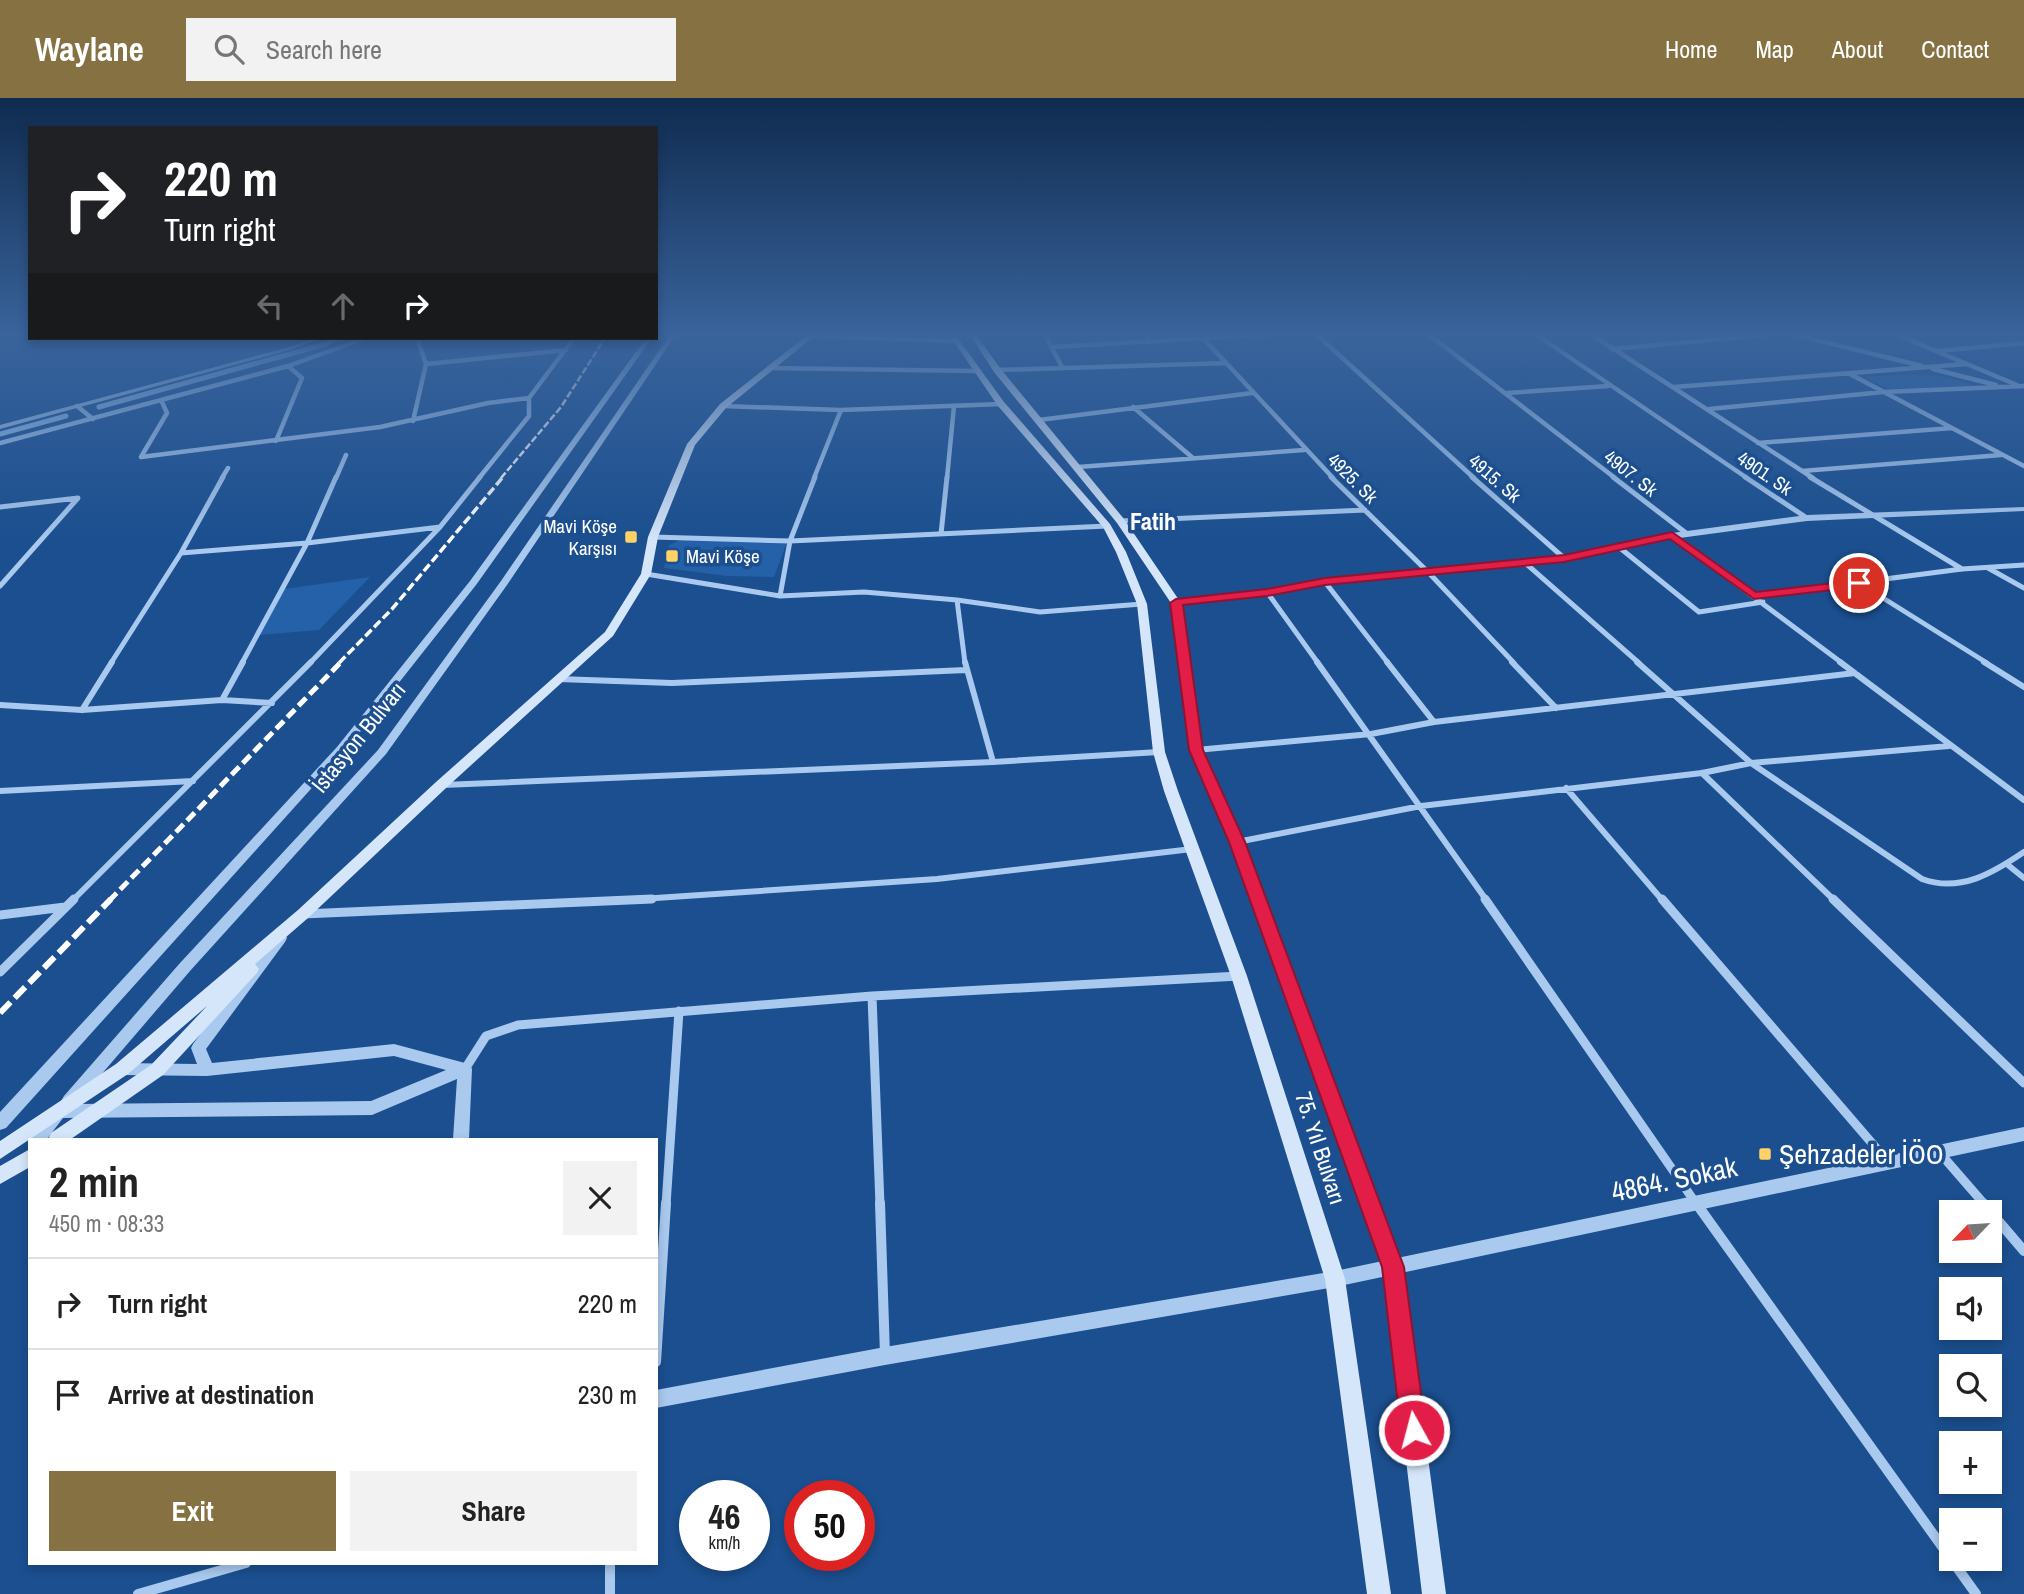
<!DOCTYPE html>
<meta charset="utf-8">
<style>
:root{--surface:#fff;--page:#f2f2f2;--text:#222;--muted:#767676;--line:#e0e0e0;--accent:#857141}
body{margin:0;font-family:"Archivo Narrow",sans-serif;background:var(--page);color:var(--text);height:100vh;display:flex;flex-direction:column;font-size:26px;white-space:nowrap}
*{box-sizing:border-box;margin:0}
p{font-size:23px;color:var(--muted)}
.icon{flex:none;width:38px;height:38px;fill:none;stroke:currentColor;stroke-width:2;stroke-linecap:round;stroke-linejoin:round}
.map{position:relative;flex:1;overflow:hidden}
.sheet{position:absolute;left:28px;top:1040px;width:630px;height:427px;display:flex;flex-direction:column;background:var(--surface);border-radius:0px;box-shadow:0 4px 10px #0003}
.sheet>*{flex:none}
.guide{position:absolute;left:28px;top:28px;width:630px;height:214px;border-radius:0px;box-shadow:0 4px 10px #0003;background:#202124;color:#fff;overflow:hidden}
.needle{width:46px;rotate:245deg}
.tools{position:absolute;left:1939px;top:1102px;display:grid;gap:14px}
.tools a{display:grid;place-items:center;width:63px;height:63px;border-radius:0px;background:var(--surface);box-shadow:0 4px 10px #0003;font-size:35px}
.speed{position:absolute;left:679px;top:1382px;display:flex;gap:14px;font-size:35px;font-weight:700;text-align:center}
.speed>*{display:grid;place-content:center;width:91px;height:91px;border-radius:50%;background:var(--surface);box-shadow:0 4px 10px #0003;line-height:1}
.speed small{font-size:18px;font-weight:400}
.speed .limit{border:10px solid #d22;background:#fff;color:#111}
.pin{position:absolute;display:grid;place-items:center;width:60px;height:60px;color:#fff;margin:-30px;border:4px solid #fff;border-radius:50%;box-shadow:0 2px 7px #0007}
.me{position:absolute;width:77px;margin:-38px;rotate:353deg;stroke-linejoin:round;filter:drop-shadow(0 0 5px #0008)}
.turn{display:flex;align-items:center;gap:24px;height:147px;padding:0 21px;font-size:32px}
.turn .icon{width:91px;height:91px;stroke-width:2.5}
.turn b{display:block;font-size:49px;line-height:60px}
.lanes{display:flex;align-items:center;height:66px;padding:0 21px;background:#0003;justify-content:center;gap:35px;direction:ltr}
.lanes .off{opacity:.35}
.round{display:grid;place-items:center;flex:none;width:74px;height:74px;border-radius:0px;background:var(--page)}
.head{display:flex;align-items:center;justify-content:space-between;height:119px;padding:0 21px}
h1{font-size:42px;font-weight:700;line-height:52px}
.cta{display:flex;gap:14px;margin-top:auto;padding:14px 21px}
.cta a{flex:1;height:80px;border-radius:0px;background:var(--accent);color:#fff;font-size:28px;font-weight:700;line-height:80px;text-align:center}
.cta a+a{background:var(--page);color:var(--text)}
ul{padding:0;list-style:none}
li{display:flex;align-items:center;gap:21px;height:91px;padding:0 21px;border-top:2px solid var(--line)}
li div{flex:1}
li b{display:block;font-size:26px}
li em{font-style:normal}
header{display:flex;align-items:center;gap:42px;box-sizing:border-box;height:98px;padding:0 35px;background:var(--accent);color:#fff}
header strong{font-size:33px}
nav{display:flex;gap:38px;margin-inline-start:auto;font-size:24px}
.search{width:490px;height:63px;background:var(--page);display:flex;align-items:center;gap:18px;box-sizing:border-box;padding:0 24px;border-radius:0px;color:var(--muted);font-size:26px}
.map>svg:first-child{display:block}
</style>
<header>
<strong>Waylane</strong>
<div class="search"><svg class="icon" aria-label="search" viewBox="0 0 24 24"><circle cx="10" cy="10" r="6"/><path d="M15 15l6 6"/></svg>Search here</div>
<nav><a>Home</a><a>Map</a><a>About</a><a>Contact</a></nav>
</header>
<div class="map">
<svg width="2024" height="1496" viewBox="0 0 2024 1496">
<rect width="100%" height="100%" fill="#1b4f8f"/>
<!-- green -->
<path fill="#2461a8" d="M1911,276L1940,278L1979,288L1889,291L1863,279Z
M683,441L787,444L774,479L727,478L664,470L669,447Z
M370,479L319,532L259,537L284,491Z"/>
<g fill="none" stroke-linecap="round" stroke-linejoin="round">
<!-- stream -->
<path stroke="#9cc4f0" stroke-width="5" d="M99,309L326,246L339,240
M0,336L66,318"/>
<!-- minor-far4 -->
<path stroke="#a9c9ee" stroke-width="4.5" d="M1044,235L1062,269
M1145,235L1151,244
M1315,235L1474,380
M1427,235L1615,380
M1534,235L1747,380
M1589,235L1813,380
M1788,235L1922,268
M1893,235L2017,287
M809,238L955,243
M1203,240L1333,380
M1053,249L1291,235
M1612,251L1785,235
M1938,253L2024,245
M426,266L566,252
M769,270L977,273
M1933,271L1996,287
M997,272L1226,265
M1848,275L2024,368
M1674,289L1966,266
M1507,295L1608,288
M529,300L574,240
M162,304L167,315L141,359L380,329L488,305L529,300V318L479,380
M77,308L93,321
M723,308L841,312L1001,306
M1133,309L1193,360
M1709,311L1883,294L2024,288
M1039,322L1252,295
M413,323L426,266L417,240
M276,343L302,280L288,268
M0,345L288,268L366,240
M1758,345L1952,330
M1078,369L1304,352
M1802,373L2001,357
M222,380L228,370
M336,380L346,357
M814,380L841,312
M947,380L954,308"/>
<!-- minor-far3 -->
<path stroke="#a9c9ee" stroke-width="5" d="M1331,379L1429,475L1514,565
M1472,379L1564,460
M1613,379L1686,435
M1745,379L1807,420
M1810,379L1962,471
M0,409L78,400L0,488
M1121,423L1365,412
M941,436L947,379
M1672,438L1842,565
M653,439L790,443L1107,428
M1620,450L1699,514L1763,504
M181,455L307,445L440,429
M1524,464L1639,565
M1988,470L2024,490
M646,476L780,498L864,494L957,502L1040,514L1142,506
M1325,484L1388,565
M1859,485L1987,565
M1267,494L1318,565
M780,498L790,443L815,379
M1754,498L1962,471L2024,467
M957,502L965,565
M111,565L181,455L223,379
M242,565L307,445L336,379
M310,565L440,429L480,379"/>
<!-- minor-far2 -->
<path stroke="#a9c9ee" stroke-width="6" d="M965,564L993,664
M1317,564L1487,803
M1387,564L1434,624
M1512,564L1556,610
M1637,564L1751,665L1922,781C1960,795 1993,775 2024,754
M1840,564L2024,702
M1984,564L2024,589
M558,581L672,585L966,572
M222,602L243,564
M0,607L82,612L222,602L272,605
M82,612L112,564
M1196,652L1371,636L1434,624L1855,575
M1702,675L1835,803
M443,687L993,664L1159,654
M1566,690L1663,803
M0,693L193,683
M1237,744L1421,708L1702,675L1751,665L1949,648
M2008,767L2024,780
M72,803L311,564
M611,803L937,781L1192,751"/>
<!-- minor-far1 -->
<path stroke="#a9c9ee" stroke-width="9" d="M1485,801L1697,1107
M1662,801L1889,1065
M1833,801L2024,985
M303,816L652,801
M0,817L65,809
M0,874L74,801
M872,898L880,1107
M465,971L486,938L518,927L872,898L1239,878
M1939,1054L1985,1107
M666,1107L679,913"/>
<!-- minor -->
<path stroke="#a9c9ee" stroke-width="10" d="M880,1105L885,1257
M1696,1105L1976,1496
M1983,1105L2024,1153
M656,1264L666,1105
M610,1465V1496
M138,1496L246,1465"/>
<!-- tertiary -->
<path fill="#a9c9ee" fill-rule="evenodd" d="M671,235H677L507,487L386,656L190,873L76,1006L371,1003L446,972L394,958L207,978L122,977L117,975L115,971L117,967L122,965L197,966L191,950L193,946L275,836H285L287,840L285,844L206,951L212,965L394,946L465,965L470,967L472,971L469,1041H453L457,981L372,1017L63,1020L47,1041H30L55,1008L63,1006L61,1003L64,998L180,865L378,652L501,483Z
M314,240H322L293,251L0,331V327L289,249Z
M646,240H652L476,487L345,653L6,1030L0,1032V1014L337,649L470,483Z
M2024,409V413L1807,423L1672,441L1564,463L1325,487L1267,497L1176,508L1171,505L1176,502L1267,491L1325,481L1564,457L1672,435L1807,417Z
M2024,1029V1043L1335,1189L885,1267L656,1310V1292L885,1249L1335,1173Z"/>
<!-- secondary -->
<path fill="#d6e6fa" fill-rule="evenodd" d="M810,235H818L726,310L695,347L658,439L651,476L613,538L446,690L308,820L255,866L259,871L257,875L163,977L71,1041H48L51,1035L151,967L207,908L128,976L0,1061V1043L116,966L298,812L436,684L605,534L641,476L648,439L687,346L720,306Z
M948,235H954L1004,304L1110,426L1126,454L1147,506L1165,654L1178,693L1247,878L1345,1181L1391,1496H1367L1325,1181L1231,878L1164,693L1153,654L1137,506L1116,454L1103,429L998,308Z
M969,235H975L1000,270L1124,421L1181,505L1202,652L1244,744L1403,1169L1446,1496H1422L1383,1169L1230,744L1190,652L1171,505L1117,425L994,274Z
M30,1051V1069L0,1086V1068Z"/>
<!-- rail-far3 -->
<path stroke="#fff" stroke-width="2.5" stroke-dasharray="7 2.5" stroke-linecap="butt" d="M501,380L561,309L605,240"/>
<!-- rail-far2 -->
<path stroke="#fff" stroke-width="3.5" stroke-dasharray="9 3.5" stroke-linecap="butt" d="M339,565L392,511L503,379"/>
<!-- rail-far1 -->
<path stroke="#fff" stroke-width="5" stroke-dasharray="11 5" stroke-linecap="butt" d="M109,803L341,564"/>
<!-- rail -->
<path stroke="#fff" stroke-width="6" stroke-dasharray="15 6" stroke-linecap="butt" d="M0,915L111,801"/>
</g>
<!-- sky -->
<linearGradient id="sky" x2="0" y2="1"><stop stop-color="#0f2b4f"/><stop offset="0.53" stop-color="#39639b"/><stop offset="1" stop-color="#39639b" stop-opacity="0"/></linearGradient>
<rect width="2024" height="444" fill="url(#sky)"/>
<!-- route -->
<path fill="#e11d48" stroke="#92132f" stroke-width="2" d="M1672,434L1756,494L1859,482L1865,485L1859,489L1754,501L1670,441L1564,464L1325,487L1267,498L1183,507L1203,652L1245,744L1404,1169L1426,1332L1422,1341L1414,1345L1405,1341L1401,1332L1382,1169L1229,744L1189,652L1170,505L1176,501L1267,491L1325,480L1564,457Z"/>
<!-- markers -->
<g fill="#ffd166" stroke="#1b4f8f" stroke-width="2.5">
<rect x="624" y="432" width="14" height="14" rx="3.5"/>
<rect x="665" y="451" width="14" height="14" rx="3.5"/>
<rect x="1758" y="1049" width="14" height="14" rx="3.5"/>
</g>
<g text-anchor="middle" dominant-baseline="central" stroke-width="7" stroke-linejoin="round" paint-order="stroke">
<!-- far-street labels -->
<g font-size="19" fill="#fff" stroke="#1b4f8f">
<text transform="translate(1631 375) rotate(38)">4907. Sk</text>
<text transform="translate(1765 375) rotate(34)">4901. Sk</text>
<text transform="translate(1353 380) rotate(45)">4925. Sk</text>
<text transform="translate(1495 380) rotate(41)">4915. Sk</text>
</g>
<!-- far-poi labels -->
<g font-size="19" fill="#fff" stroke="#1b4f8f" text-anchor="end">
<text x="617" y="428">Mavi Köşe<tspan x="617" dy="22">Karşısı</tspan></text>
<text x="686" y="458" text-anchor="start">Mavi Köşe</text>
</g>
<!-- street labels -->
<g font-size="23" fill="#fff" stroke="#1b4f8f">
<text transform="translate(358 639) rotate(-51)">İstasyon Bulvarı</text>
<text transform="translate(1321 1050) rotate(72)">75. Yıl Bulvarı</text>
</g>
<!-- far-district labels -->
<g font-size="24" font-weight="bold" fill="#fff" stroke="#1b4f8f">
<text x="1153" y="423">Fatih</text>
</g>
<!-- near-poi labels -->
<g font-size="28" fill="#fff" stroke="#1b4f8f" text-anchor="start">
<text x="1779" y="1056">Şehzadeler İÖO</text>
</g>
<!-- near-street labels -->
<g font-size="28" fill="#fff" stroke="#1b4f8f">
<text transform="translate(1674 1081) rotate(-12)">4864. Sokak</text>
</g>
</g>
</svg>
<div class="tools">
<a><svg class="needle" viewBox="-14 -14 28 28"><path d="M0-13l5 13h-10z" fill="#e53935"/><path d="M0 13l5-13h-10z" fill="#767676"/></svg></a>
<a><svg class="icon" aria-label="sound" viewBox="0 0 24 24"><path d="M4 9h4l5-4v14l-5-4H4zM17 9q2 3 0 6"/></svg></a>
<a><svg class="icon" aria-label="search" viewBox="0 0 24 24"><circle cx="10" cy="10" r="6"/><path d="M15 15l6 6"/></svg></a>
<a>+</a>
<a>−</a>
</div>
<div class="speed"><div>46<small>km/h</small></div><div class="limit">50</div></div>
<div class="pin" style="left:1859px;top:485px;background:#d93025"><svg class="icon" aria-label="arrive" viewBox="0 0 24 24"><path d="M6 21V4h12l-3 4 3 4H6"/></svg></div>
<svg class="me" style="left:1414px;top:1332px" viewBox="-20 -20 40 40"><circle r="17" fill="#e11d48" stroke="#fff" stroke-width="3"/><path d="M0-11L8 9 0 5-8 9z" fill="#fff"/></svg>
<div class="guide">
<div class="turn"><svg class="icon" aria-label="right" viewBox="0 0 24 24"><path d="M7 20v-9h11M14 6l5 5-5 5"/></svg><div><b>220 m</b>Turn right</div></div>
<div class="lanes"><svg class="icon off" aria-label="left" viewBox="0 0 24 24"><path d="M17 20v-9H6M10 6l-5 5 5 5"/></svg><svg class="icon off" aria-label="ahead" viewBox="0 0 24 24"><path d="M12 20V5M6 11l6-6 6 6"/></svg><svg class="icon" aria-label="right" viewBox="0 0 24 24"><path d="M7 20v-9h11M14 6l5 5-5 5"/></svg></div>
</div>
<section class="sheet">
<div class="head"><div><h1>2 min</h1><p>450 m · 08:33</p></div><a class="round"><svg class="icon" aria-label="close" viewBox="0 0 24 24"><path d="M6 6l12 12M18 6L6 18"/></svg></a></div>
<ul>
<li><svg class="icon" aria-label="right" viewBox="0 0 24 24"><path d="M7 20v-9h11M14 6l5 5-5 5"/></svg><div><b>Turn right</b></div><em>220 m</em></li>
<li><svg class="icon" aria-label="arrive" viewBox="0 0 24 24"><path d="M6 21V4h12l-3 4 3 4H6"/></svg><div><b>Arrive at destination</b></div><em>230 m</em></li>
</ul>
<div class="cta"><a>Exit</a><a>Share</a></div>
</section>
</div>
